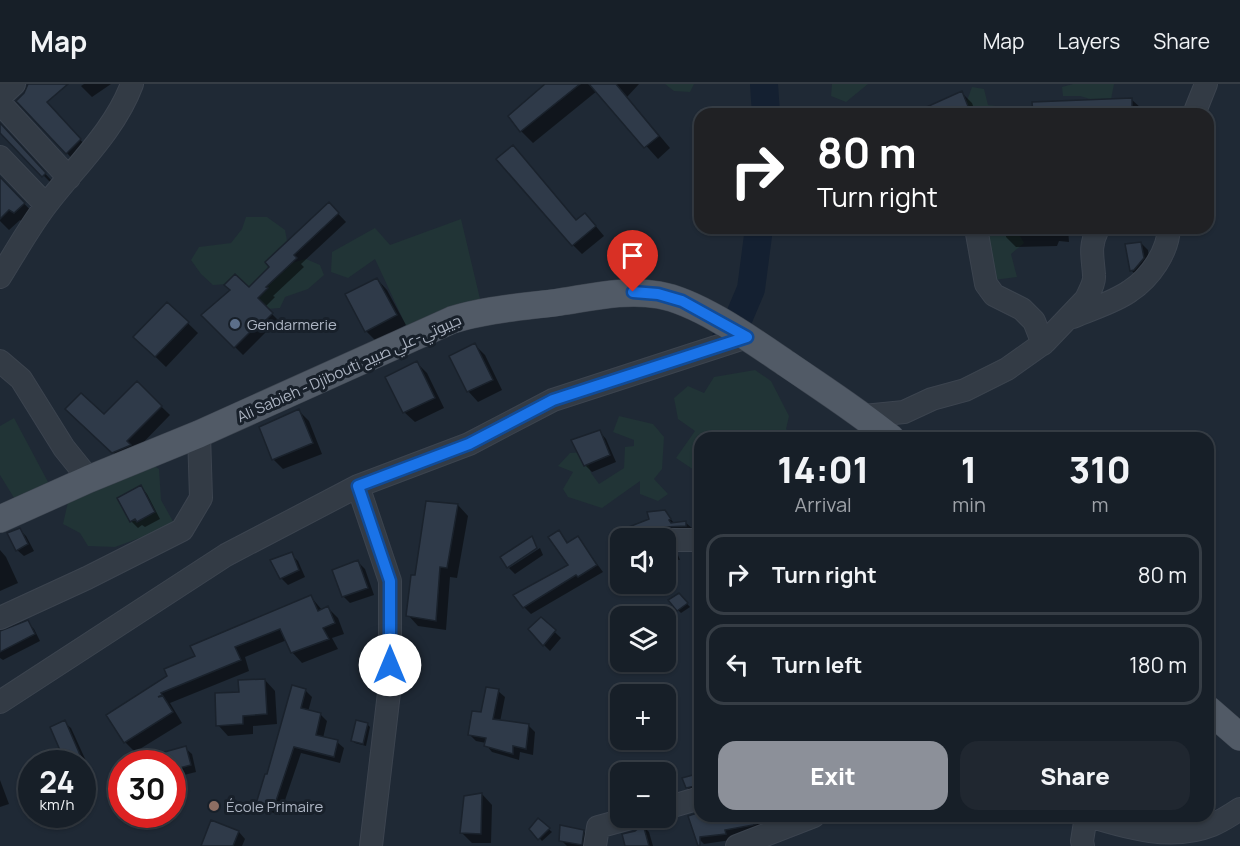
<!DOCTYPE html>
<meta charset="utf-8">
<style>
:root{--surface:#171f28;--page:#202730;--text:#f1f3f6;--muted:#9ea2a8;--line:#363d45;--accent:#8c9099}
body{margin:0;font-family:Manrope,Cairo,sans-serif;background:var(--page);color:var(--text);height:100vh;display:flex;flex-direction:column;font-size:22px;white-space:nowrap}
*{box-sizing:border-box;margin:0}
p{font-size:20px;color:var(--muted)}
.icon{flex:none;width:33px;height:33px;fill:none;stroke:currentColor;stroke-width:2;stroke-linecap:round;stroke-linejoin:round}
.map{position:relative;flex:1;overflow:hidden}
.sheet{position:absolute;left:694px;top:348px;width:520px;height:390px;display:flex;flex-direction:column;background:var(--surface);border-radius:18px;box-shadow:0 2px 4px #0004,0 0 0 2px var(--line)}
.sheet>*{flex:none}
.top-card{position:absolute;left:694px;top:24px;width:520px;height:126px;border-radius:18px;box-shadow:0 2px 4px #0004,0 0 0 2px var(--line);background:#202124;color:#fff;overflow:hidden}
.tools{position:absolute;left:610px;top:444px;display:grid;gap:12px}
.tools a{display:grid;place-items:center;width:66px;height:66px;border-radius:12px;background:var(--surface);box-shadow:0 2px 4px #0004,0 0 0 2px var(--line);font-size:30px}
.speed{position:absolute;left:18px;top:666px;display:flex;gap:12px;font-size:30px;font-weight:700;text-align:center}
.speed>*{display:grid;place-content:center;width:78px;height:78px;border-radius:50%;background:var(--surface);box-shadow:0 2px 4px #0004,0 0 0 2px var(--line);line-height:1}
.speed small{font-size:15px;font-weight:400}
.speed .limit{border:9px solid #d22;background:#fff;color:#111}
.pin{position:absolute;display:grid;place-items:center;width:51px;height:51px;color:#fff;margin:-62px -26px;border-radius:50% 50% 50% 0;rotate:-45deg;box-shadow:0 0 6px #0007}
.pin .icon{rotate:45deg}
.me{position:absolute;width:66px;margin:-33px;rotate:0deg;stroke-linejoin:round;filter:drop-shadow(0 0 4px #0008)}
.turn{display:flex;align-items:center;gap:21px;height:126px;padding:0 24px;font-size:27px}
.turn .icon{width:78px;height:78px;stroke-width:2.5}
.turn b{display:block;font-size:42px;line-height:51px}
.eta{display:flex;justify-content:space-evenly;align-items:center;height:102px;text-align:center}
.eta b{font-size:36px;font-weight:800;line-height:42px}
.action{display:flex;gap:12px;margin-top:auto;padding:12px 24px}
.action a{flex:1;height:69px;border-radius:18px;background:var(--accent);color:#fff;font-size:24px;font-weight:800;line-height:69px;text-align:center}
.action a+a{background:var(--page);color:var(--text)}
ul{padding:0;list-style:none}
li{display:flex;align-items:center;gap:18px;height:81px;margin:0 12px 9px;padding:0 12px;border:3px solid var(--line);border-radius:18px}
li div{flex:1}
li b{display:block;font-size:22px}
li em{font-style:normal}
header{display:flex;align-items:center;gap:36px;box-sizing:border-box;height:84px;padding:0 30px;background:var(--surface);border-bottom:2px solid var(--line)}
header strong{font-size:28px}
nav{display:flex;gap:33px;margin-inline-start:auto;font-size:21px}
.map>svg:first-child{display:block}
</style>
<header>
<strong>Map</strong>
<nav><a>Map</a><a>Layers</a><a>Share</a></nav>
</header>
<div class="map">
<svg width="1240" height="762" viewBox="0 0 1240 762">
<rect width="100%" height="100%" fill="#1f2935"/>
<!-- green -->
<path fill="#213436" d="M665,0H694L690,8L674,7Z
M832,0H868L846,18L831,12Z
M1073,0H1114L1110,21L1080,12H1063L1062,3Z
M972,3L984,5L988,21L996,22L995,30H967L965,22Z
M246,133H267L285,146L288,162L277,183L306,175L320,181L324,191L308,205L285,213L280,224L266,225L239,199L213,201L201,190L191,176L199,163L231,159L242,145Z
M461,135L481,219L407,244L375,175L348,194L331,188L332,168L375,144L390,161Z
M987,144H1015L1024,159L1011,170L1017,193L994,196Z
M755,286L771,297L789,332L786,345L795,354H700V390L676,374L695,347L678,335L674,314L688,302L704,309L714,293Z
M619,332L653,340L664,353L662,385L654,395L668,410L658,417L640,410V397L602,424L568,413L563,405L573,388L558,382L570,369L585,368L591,389L599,400L624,384L625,363L634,362V356L613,348Z
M14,334L48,398L16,417L0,391V342Z
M146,377L159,385L161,416L175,441L115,463L88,462L80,449L63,440L68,418Z"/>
<!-- shadow -->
<path fill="#0007" d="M84,0H111L92,13L81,2Z
M548,0H639L627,13L670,64L658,75L597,7L533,59L521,47Z
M962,9L972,19L976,30H915Z
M1131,15L1141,24V30H1000L1034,28Z
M58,32L88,64L74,77L67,69Z
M0,40L52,97L50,98L0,47Z
M513,63L577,137L594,140L604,152L582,170L573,161Z
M0,94L34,130L25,139L20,136L9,146L0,137Z
M329,120L346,138L301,180L304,183L273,212L275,213L265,223L280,238L272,246L270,244L243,271L204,232L249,205Z
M1006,144H1068L1069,158L1059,157L1057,162L1016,163L1006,153Z
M1141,159L1148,166L1150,181L1138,193L1131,186Z
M377,195L387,206L406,241L376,257L366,247Z
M168,220L198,249L166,283L135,253Z
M475,261L485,271L502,306L478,318L468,307Z
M417,279L427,289L444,324L415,338L404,328Z
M137,299L170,331L135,367L122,377L76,334L104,332Z
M299,327L309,337L322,370L283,385L273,375Z
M1107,346L1114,354H1097Z
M600,348L606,355L616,378L592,388L585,381Z
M141,403L147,410L160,435L145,443L142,441L138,444L131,437Z
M458,421L468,432L457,494L450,493L446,546L418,542L408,531L416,493Z
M664,428L675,440L686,439L692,444L691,448L657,452L652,454H635L629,445Z
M19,445L26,452L34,467L24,472L17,466Z
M559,448L569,460L578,454L603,488L531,530L524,523L570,481Z
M540,464L543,471L515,490L509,484Z
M0,466L6,473L18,499L0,507Z
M291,470L298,477L305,493L288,501L281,494Z
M669,471H678L680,476L672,475Z
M358,478L365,485L374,511L350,519L343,512Z
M679,511L690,523L681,529L678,526Z
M311,513L322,526L328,524L338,534L344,550L332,554L338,565L302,579L292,568L287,556L245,573L249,587L170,619L182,639L135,668L125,658L108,632L197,573Z
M541,535L561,554L550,567L544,561Z
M27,538L34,545L40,557L3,576L0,574V548Z
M265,596L275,607L277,640L253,642V650L228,652L218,641L240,609Z
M293,603L306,607L312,613L308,628L321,631L327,637L323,654L337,658L344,664L340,679L301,669L280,731L265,726L258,719Z
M498,607L505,613L500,638L528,641L535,648L533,671L520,668L519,676L492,668L486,661V659L476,657L469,650Z
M64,638L71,644L92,690L82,695V680Z
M367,640L370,643L366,662L355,659L352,656Z
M185,664L192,670L196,688L172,694V680H133Z
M700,690V709L694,710L687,703L684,695Z
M621,694V713L618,710L614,695Z
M0,696L9,720L0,723Z
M482,710L492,721L491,759H472L461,748Z
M700,729V732H773L776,741L760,747L731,753V756L704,760L697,753L690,732Z
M538,736L552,748L542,757L531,745Z
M212,738L239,748L245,755L242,762H205Z
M643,742L649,748L653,762H626Z
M583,747L590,754L589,762H567L561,756Z"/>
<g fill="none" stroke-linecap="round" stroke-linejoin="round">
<!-- river -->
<path stroke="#142031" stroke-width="28" d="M764,0L766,30
M726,254L737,238L751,205L759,144"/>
</g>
<!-- building -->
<path fill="#2f3a49" stroke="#1a222c" stroke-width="1.5" d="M28,0H68L47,18L81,55L66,70L16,17L24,9Z
M545,0H580L520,48L508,32Z
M589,0H616L659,52L644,64Z
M962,7L971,30H911Z
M1132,14V30H1033L1032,18Z
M0,39L46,89L42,93L0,49Z
M513,61L576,136L585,129L596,142L572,162L496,75Z
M0,93L25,119L14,129L9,126L0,135Z
M329,118L339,129L294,171L297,174L266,203L268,204L258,214L273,229L263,239L261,237L234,264L201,231L230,206L224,201L235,190L249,203L269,183L265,178Z
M1141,158L1144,174L1134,186L1130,187L1125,160Z
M377,194L397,231L365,248L345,210Z
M167,218L189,238L155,273L133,253Z
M475,259L493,296L467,308L449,272Z
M417,277L435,314L403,329L385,293Z
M137,297L162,322L127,357L131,361L112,369L65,325L81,309L104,330Z
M299,325L313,359L272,376L259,343Z
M600,346L610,371L584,382L571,356Z
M141,401L155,428L137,438L135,435L130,438L117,414Z
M426,417L458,420L447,484L440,483L436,537L406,532L411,491H415Z
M665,426L671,435L669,436L671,439L686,437V442L665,443L659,445L654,451L652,445L633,454L626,444L649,435L647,428Z
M20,444L28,460L16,467L7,449Z
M559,446L567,459L578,452L597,481L578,493L576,491L523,524L513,511L568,481L548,453Z
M532,452L537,464L507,484L500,473Z
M292,468L299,486L280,495L270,476Z
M358,476L368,504L342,513L332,486Z
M679,509L688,519L677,527L668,516Z
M311,511L318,527L328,522L335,539L323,544L329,555L291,569L280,545L235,563L241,576L161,609L162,611L158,613L163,612L173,628L124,659L106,631L167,592L164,585L195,572L190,562Z
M541,533L556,546L543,562L528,545Z
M28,536L35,550L0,568V547Z
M265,595L267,630L243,632V640L216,642L215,609L239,608L238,596Z
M292,601L306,605L301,624L321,629L316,651L338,656L334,673L294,663L273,726L256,720L265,690H267Z
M486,603L499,605L493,635L529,640L526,665L513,662V670L484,662L486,654L468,651L472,627L481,628Z
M65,636L84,680H66L50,643Z
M356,636L368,639L363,660L351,657Z
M186,662L191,681L172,686V680H137L136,676Z
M700,689V701L686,704L682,694Z
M482,709L481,750L460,749L464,712Z
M700,728V732H768V735L753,741L725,746L726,750L700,753V761L698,762L688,732Z
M538,734L550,744L538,756L529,745Z
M211,736L239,747L233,762H201Z
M643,740L649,762H625L622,750L635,747Z
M560,741L584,746L582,761L559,757Z"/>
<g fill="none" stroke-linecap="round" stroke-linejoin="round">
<!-- minor casing -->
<g stroke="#3c444f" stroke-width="24">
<path id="minor" d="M0,13L14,0
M0,19L69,94
M1194,30L1206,0
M0,73L46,121
M976,144L986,200L994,211L1022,225L1034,237L1043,260
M0,193C15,169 30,142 47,120C76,82 115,46 132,0
M1073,233C1091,225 1115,218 1130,207C1150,194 1168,168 1169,144
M0,277L21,295L64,364L89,395
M864,332L904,328L932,315L965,306L1007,285L1045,258L1086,215C1089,208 1095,199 1094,191C1093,174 1089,163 1097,147
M358,402L390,497V600L371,762
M666,456H700
M0,534L87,494L182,446L201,414L199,350
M0,618L226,471L358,402L469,360L553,316L747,253
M666,724L700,714
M1089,732C1128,744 1172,757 1212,741C1222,737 1231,731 1240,725
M595,762L598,743L631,734
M737,762L814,732
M1083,762L1082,757L1086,732"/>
</g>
<!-- major casing -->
<g stroke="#3c444f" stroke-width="28">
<path id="major" d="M0,435L89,395L199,350L452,236C488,225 523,223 560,218C593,213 626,205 659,211C699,218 753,257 787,280C822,304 858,327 891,354
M1209,626L1240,653"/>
</g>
<!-- minor -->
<use href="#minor" stroke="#333b45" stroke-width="22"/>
<!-- major -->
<use href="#major" stroke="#515a66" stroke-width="27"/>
</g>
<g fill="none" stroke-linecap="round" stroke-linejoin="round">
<!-- route casing -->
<g stroke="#114b97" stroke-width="15">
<path id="route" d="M390,581V497L358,402L469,360L553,316L747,253L682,217L658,210L633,208"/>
</g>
<!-- route -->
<use href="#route" stroke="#1a73e8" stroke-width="10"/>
</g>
<!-- markers -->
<circle fill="#5c6f8a" stroke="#18202a" stroke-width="2" cx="235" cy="240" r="6"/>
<circle fill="#8d6e63" stroke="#18202a" stroke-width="2" cx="214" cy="722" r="6"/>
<g text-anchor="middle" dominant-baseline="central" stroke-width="6" stroke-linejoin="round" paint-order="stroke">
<!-- poi labels -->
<g font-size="15" fill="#adb5c3" stroke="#18202a" text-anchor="start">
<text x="247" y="240">Gendarmerie</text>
<text x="226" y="722">École Primaire</text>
</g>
<!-- street labels -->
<g font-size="15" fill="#adb5c3" stroke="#18202a">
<text transform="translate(349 284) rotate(-24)">Ali Sabieh - Djibouti جيبوتي-علي صبيح</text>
</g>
</g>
</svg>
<div class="tools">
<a><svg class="icon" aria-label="sound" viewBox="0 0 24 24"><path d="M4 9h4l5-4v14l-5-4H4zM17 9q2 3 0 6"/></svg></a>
<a><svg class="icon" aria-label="layers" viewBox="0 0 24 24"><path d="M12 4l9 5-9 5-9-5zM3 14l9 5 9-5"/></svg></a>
<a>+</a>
<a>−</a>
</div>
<div class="speed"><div>24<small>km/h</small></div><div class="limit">30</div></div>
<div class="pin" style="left:633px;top:208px;background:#d93025"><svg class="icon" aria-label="arrive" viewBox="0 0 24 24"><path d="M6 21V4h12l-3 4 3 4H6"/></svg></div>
<svg class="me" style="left:390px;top:581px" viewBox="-20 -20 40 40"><circle r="19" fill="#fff"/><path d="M0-13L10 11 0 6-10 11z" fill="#1a73e8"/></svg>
<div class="top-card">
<div class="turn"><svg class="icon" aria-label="right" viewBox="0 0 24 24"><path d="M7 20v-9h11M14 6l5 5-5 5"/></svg><div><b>80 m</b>Turn right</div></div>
</div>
<section class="sheet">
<div class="eta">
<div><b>14:01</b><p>Arrival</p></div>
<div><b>1</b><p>min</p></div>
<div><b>310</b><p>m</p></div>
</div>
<ul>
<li><svg class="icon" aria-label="right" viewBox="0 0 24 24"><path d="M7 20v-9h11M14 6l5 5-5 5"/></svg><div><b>Turn right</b></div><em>80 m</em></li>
<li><svg class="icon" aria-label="left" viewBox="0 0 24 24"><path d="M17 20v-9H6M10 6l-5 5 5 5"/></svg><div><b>Turn left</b></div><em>180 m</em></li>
</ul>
<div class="action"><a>Exit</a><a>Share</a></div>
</section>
</div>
